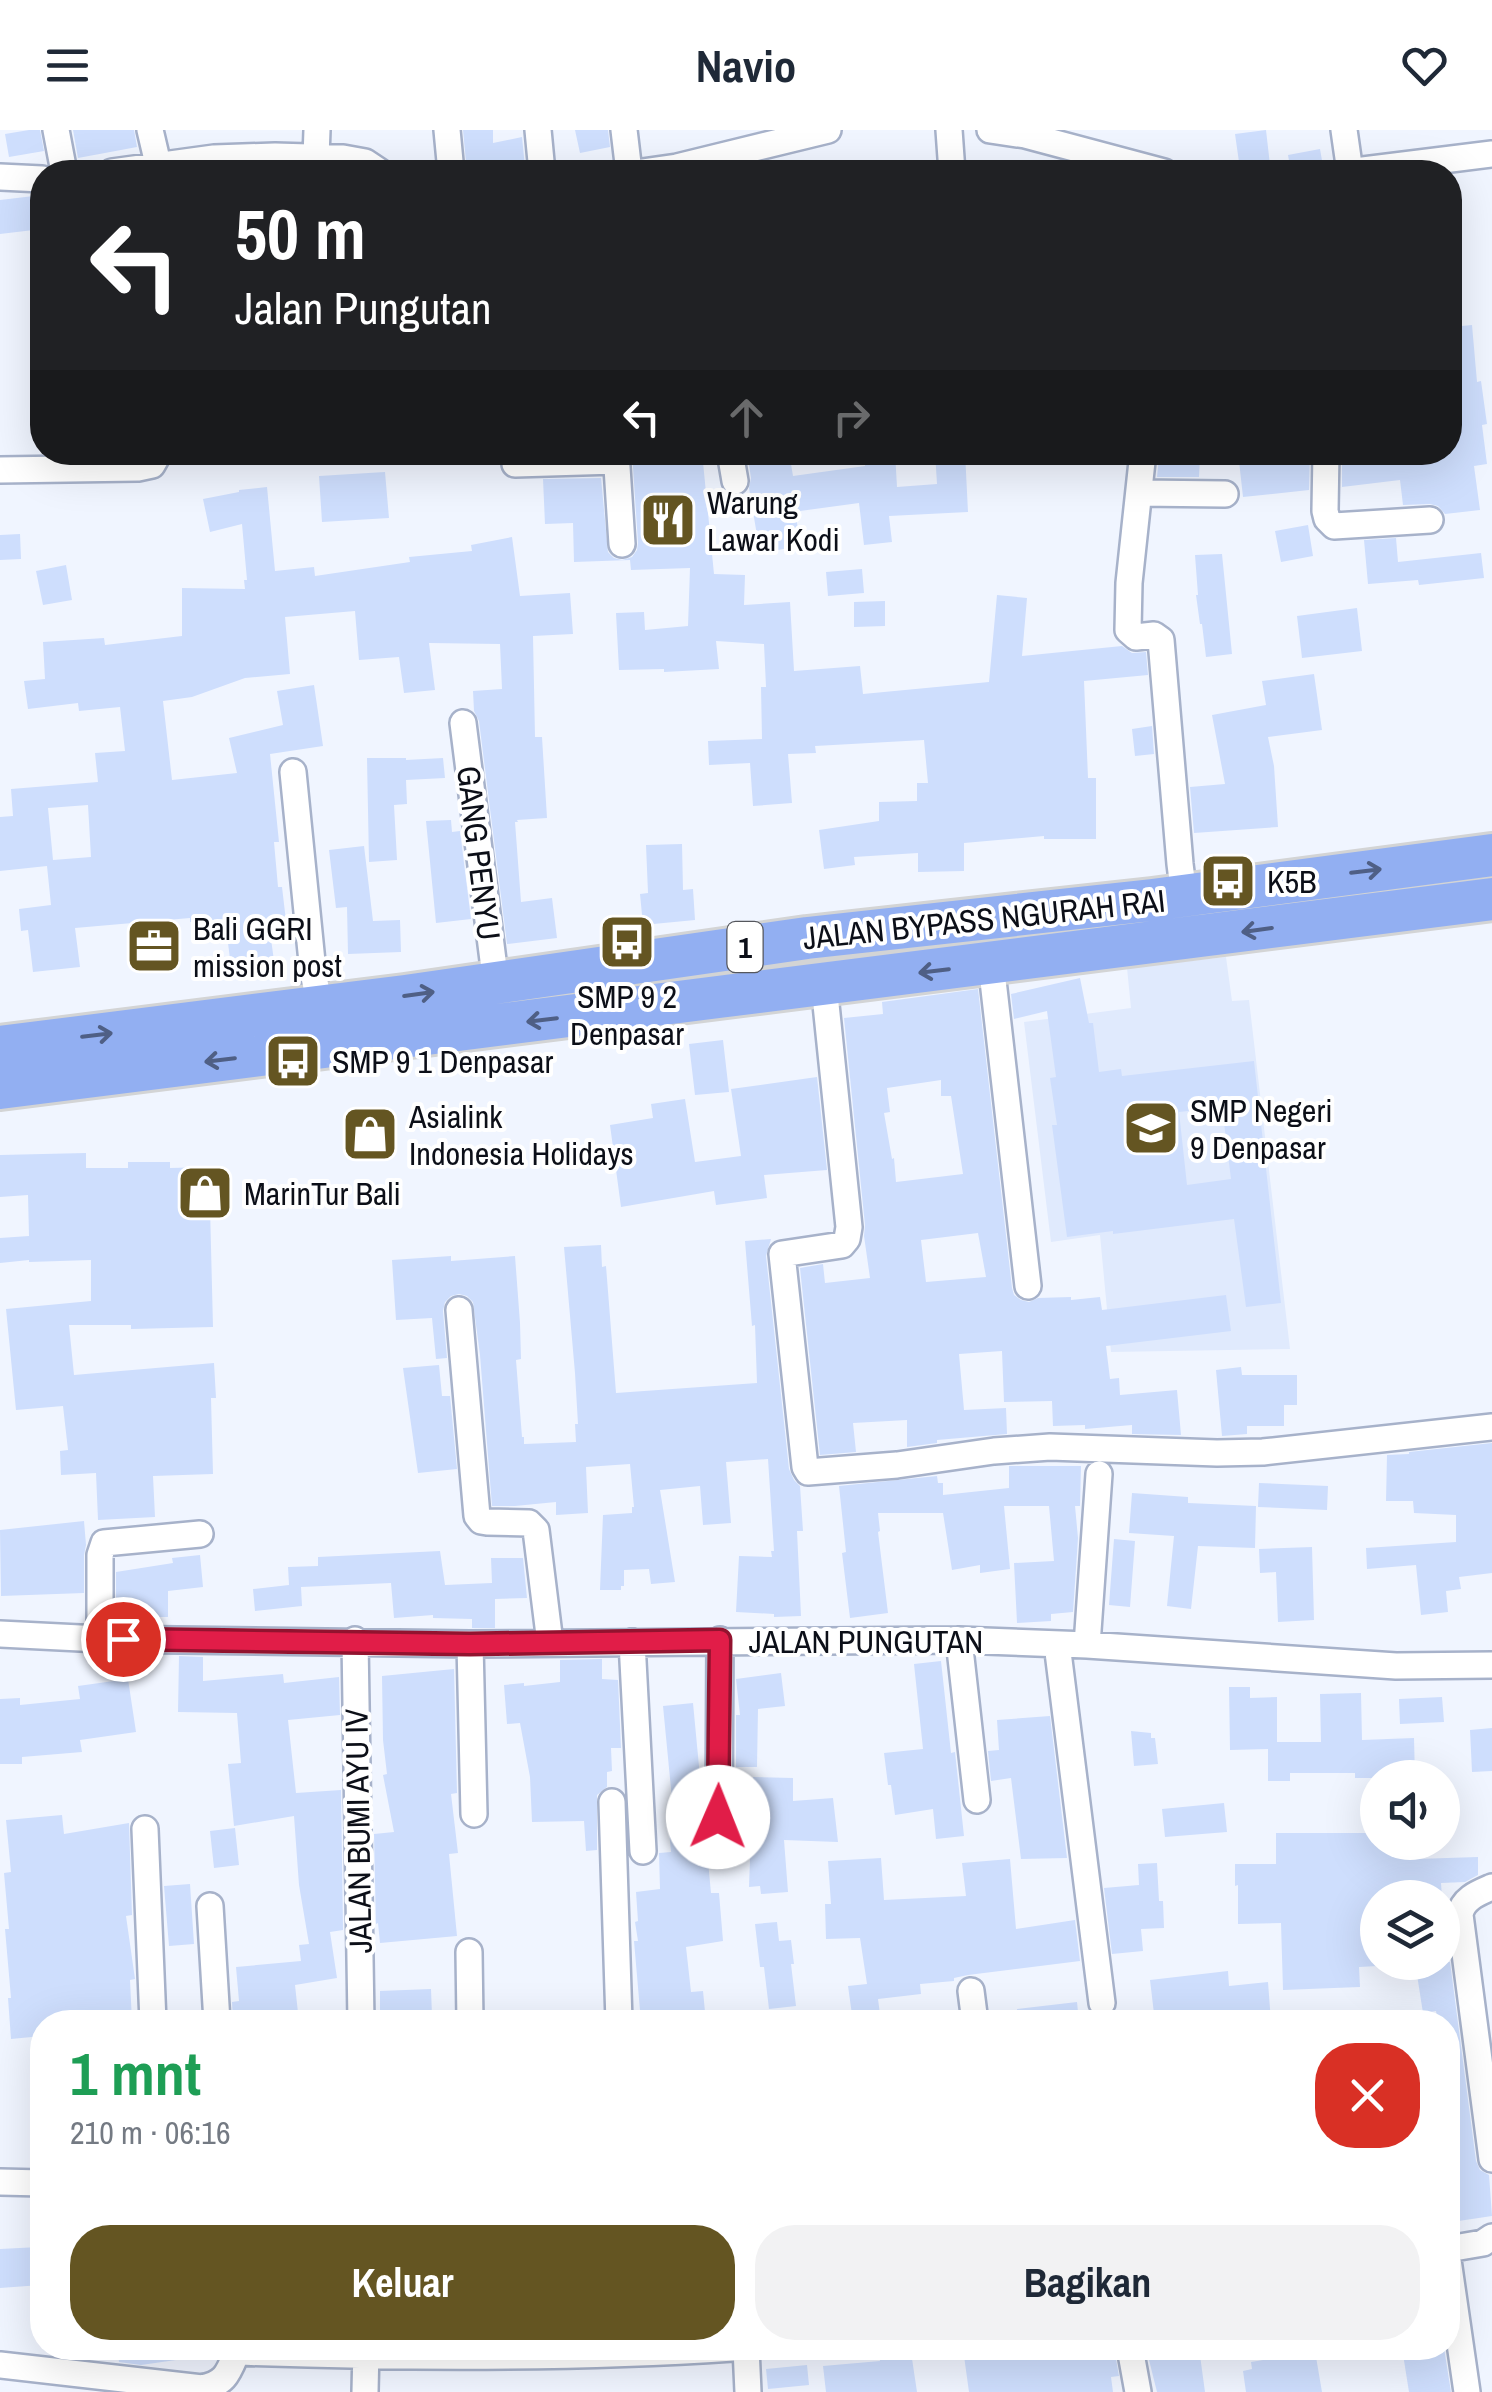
<!DOCTYPE html>
<html lang="id">
<meta charset="utf-8">
<style>
:root{--surface:#fff;--page:#f2f2f3;--text:#1f2937;--muted:#747a83;--accent:#645522}
body{margin:0;font-family:"Archivo Narrow",sans-serif;background:var(--page);color:var(--text);height:100vh;display:flex;flex-direction:column;font-size:38px;white-space:nowrap}
*{box-sizing:border-box;margin:0}
p{font-size:32px;color:var(--muted)}
.icon{flex:none;width:55px;height:55px;fill:none;stroke:currentColor;stroke-width:2;stroke-linecap:round;stroke-linejoin:round}
.map{position:relative;flex:1;overflow:hidden}
.side{position:absolute;left:30px;top:1880px;width:1430px;height:350px;display:flex;flex-direction:column;background:var(--surface);border-radius:40px;box-shadow:0 10px 40px #0002}
.side>*{flex:none}
.top-card{position:absolute;left:30px;top:30px;width:1432px;height:305px;border-radius:40px;box-shadow:0 10px 40px #0002;background:#202124;color:#fff;overflow:hidden}
.tools{position:absolute;left:1360px;top:1630px;display:grid;gap:20px}
.tools a{display:grid;place-items:center;width:100px;height:100px;border-radius:50%;background:var(--surface);box-shadow:0 10px 40px #0002;font-size:50px}
.pin{position:absolute;display:grid;place-items:center;width:85px;height:85px;color:#fff;margin:-42px;border:5px solid #fff;border-radius:50%;box-shadow:0 2px 10px #0007}
.me{position:absolute;width:110px;margin:-55px;rotate:1deg;stroke-linejoin:round;filter:drop-shadow(0 0 8px #0008)}
.turn{display:flex;align-items:center;gap:35px;height:210px;padding:0 40px;font-size:45px}
.turn .icon{width:130px;height:130px;stroke-width:2.5}
.turn b{display:block;font-size:70px;line-height:85px}
.lanes{display:flex;align-items:center;height:95px;padding:0 40px;background:#0003;justify-content:center;gap:50px;direction:ltr}
.lanes .off{opacity:.35}
.round{display:grid;place-items:center;flex:none;width:105px;height:105px;border-radius:40px;background:var(--page)}
.head{display:flex;align-items:center;justify-content:space-between;height:170px;padding:0 40px}
h1{font-size:60px;font-weight:700;line-height:75px;color:#1e9e55}
.button{display:flex;gap:20px;margin-top:auto;padding:20px 40px}
.button a{flex:1;height:115px;border-radius:40px;background:var(--accent);color:#fff;font-size:40px;font-weight:700;line-height:115px;text-align:center}
.button a+a{background:var(--page);color:var(--text)}
header{display:flex;justify-content:space-between;align-items:center;height:130px;padding:0 40px;background:var(--surface);font-size:45px;font-weight:700}
.map>svg:first-child{display:block}
</style>
<header><svg class="icon" aria-label="menu" viewBox="0 0 24 24"><path d="M4 6h16M4 12h16M4 18h16"/></svg>Navio<svg class="icon" aria-label="heart" viewBox="0 0 24 24"><path d="M12 20l-8-8c-3-5 5-10 8-4 3-6 11-1 8 4z"/></svg></header>
<div class="map">
<svg width="1492" height="2262" viewBox="0 0 1492 2262">
<rect width="100%" height="100%" fill="#f0f5ff"/>
<!-- built -->
<path fill="#e0eafd" d="M1226,827L1232,871L1249,870L1290,1219L1111,1222L1100,1105L1051,1112L1024,892L1131,878L1127,838Z"/>
<!-- building -->
<path fill="#cedefd" fill-rule="evenodd" d="M29,0H40L44,21L9,27L5,4Z
M73,0H134L137,17L78,28Z
M463,0H493V13L522,7L525,37L505,41L504,36L467,42Z
M575,0H608L610,17L580,23Z
M1266,0L1270,35L1240,39L1235,4Z
M1320,19L1324,42H1291L1288,25Z
M42,65V99L0,104V70Z
M1472,195L1477,252L1481,251L1487,294L1482,295L1487,334L1474,336L1480,380L1445,384L1438,376L1430,374L1403,375L1400,350L1342,357V329L1403,326V322H1450V233L1454,232L1451,197Z
M632,322H702L714,444L745,445L744,475L790,472L794,541L860,536L863,564L989,552L997,465L1027,468L1022,526L1122,516L1132,523L1146,522L1148,545L1084,551L1088,648H1096V709H1044V706L964,713V741L918,742V723L854,727L855,735L824,739L819,700L879,691V672L917,671V653H928L924,610L815,616L816,623L788,624L792,673L753,676L750,633L709,635L708,611L762,609L761,557H766L764,514L716,511L719,539L664,542V539L619,540L616,483L644,482L645,500L688,496L690,438L631,440L630,430L574,432L573,393L545,394L543,349L601,348L608,422L614,428L622,430L632,427L637,420L638,413Z
M747,322H789L793,346L865,336V322H895L897,357L937,354L935,322H965L968,382L889,386L892,412L864,415L859,373L800,381L801,386L796,387L801,416L760,423L749,358L751,348Z
M1238,322H1310L1309,360L1243,367Z
M1159,327H1200L1199,347H1157Z
M385,342L389,388L322,392L319,346Z
M267,357L275,441L314,437L315,446L410,432L409,427L472,421L471,415L512,407L520,466L570,463L573,504L533,506L535,607H542L547,688L517,690L518,692H515L521,772L552,768L557,808L507,814L479,591L474,581L473,561L502,559L500,514L429,513L435,560L404,563L399,527L359,530L355,481L285,487L290,544L245,548L192,567L163,571L172,650L237,643L229,608L283,595L277,561L314,555L323,616L270,624L279,712H274L278,757H282L286,791L269,794L274,831L231,837L225,789L190,792V788L75,798L80,837L33,842L28,800L21,801L19,779L51,775L47,736L0,741V687L13,686L11,659L98,652L95,623L125,621L120,577L79,581L78,573L28,579L24,551L45,549L43,512L104,508L105,515L182,506V458L245,459L244,450H247L242,394L210,402L203,369L239,362V360ZM88,675L91,727L53,730L48,678Z
M1308,395L1313,426L1281,432L1275,401Z
M20,404L21,429L0,430V405Z
M1396,408L1398,432L1481,423L1484,448L1419,455L1418,450L1368,454L1364,410Z
M1222,424L1232,524L1206,527L1202,494H1200L1196,465H1198L1195,425Z
M66,435L72,470L43,475L36,441Z
M862,439L864,463L828,466L826,442Z
M885,471V496L854,497V472Z
M1357,478L1362,521L1302,528L1297,486Z
M1314,544L1322,600L1268,607L1274,636L1278,697L1194,703L1190,657L1225,654L1212,585L1266,575L1262,551Z
M1152,596L1154,624L1135,626L1132,599Z
M367,628H406V630L443,628L445,648L406,650L407,674L394,675L397,730L369,732Z
M451,690L452,702L460,701L471,789L436,793L426,691Z
M682,714L683,760L693,759L695,790L643,795L640,764L648,763L646,715Z
M364,716L373,791L400,790L401,822L348,824L347,777L336,778L329,720Z
M1080,848L1089,893H1093L1099,942L1121,939L1122,946L1254,931L1281,1173L1246,1177L1234,1089L1113,1104V1101L1067,1107L1052,995H1057L1050,948L1056,947L1047,881L1014,889L1011,864ZM1222,977L1231,1049L1187,1055L1179,982Z
M978,859L1012,1158L1014,1165L1021,1170L1029,1172L1038,1168L1071,1167V1170L1100,1167L1102,1180L1226,1165L1231,1201L1106,1216L1110,1249L1119,1248L1120,1265L1177,1260L1181,1305L1132,1304V1295L1085,1299V1295L1053,1296L1052,1271L1004,1272L1002,1221L959,1224L964,1280L1006,1278L1007,1304L937,1310V1313L907,1317V1290L853,1293L856,1322L820,1325L800,1138L823,1134L825,1153L870,1148L864,1106L865,1095L844,888L883,884L882,872ZM941,950V966H951L963,1044L896,1052L894,1028L892,1029L884,983L890,982L887,958ZM978,1103L986,1147L926,1152L921,1110Z
M723,910L729,962L695,965L689,914Z
M817,947L827,1040L764,1045L767,1068L716,1075L714,1061L621,1077L610,995L653,988L651,974L685,969L695,1032L741,1026L731,959Z
M86,1023V1038H128V1032H170V1038L209,1037L213,1197L131,1199V1195H69L74,1245L214,1233L216,1268H211L213,1344L153,1346L155,1387L98,1390L96,1343L61,1345L60,1321L68,1320L63,1276L16,1280L6,1179L91,1171V1130L29,1132V1130L0,1133V1108L29,1106L28,1065L0,1067V1025Z
M771,1109L766,1126L789,1339L794,1350L800,1356L803,1401H797L801,1486L774,1487V1484L736,1482L739,1426L772,1427L771,1421H774L768,1329L726,1332L731,1393L703,1395L700,1356L660,1360L675,1452L651,1454L649,1439L624,1440V1456H621V1460H600L603,1385L632,1383V1377H634L630,1334L586,1337L588,1383L556,1385V1372L515,1376H492L480,1225L473,1172L467,1166L459,1164L451,1166L445,1172L443,1181L447,1228L436,1229L432,1188L396,1190L392,1130L451,1126V1131L515,1126L520,1193L521,1229L516,1230L522,1307H524V1314L576,1312L575,1294H578L575,1243L564,1117L601,1115L602,1137L606,1136L616,1263L757,1253L755,1195L752,1196L745,1111Z
M439,1235L442,1266H450L457,1339L418,1343L403,1238Z
M1241,1237L1242,1245H1297V1275H1284V1296H1247V1304L1222,1306L1216,1240Z
M1492,1313V1443L1459,1447L1461,1459L1446,1461L1448,1482L1421,1485L1416,1435L1367,1439L1366,1418L1456,1412V1385L1414,1383L1413,1371H1386L1387,1325L1409,1324V1322Z
M1009,1336H1081L1080,1376H1075L1078,1408L1073,1482L1051,1484V1491L1017,1493L1014,1433L1054,1431L1049,1376H1004L1010,1439L980,1443V1435L952,1440L943,1383H878L880,1401L878,1402L888,1483L850,1488L842,1423L846,1422L839,1356L937,1346L938,1353H943V1365L1009,1358Z
M1259,1353L1328,1356L1327,1380L1258,1377Z
M1132,1363L1188,1367V1373L1256,1376L1255,1418L1198,1416L1191,1479L1167,1476L1174,1406L1129,1403Z
M84,1391L86,1415L84,1425V1463L1,1466L0,1400Z
M1114,1409L1135,1411L1130,1477L1109,1475Z
M1312,1417L1314,1490L1278,1492L1276,1442L1260,1443L1259,1419Z
M440,1421L445,1455L492,1453L491,1428H523L527,1468L495,1469V1498H472V1489L433,1488V1485L394,1488L391,1453L301,1457L302,1476L255,1481L253,1459L289,1455L288,1437L318,1436V1427Z
M200,1425L203,1457L168,1461V1487H141V1483L116,1487V1442L173,1433L172,1428Z
M179,1526L203,1527V1551L283,1544L284,1553L339,1547L340,1585L288,1590L296,1663L341,1660L343,1800L330,1802L337,1848L295,1855L299,1892H233L232,1872L239,1871L236,1837L301,1831L299,1815L309,1814L299,1755L294,1686L234,1696L228,1634L241,1633L237,1583L178,1582Z
M602,1529V1549L618,1550L621,1618H611L612,1641L607,1642V1657L597,1665V1720L586,1721L584,1691L532,1692L530,1647L520,1593L507,1594L504,1555L524,1553V1556L560,1552V1530Z
M941,1531L951,1623L955,1622L964,1706L936,1709L933,1679L895,1685L891,1655H888L884,1623L923,1619L914,1534Z
M454,1539L457,1663L451,1664L458,1723L449,1724L457,1806L380,1813L378,1793L376,1794L374,1704L394,1702L383,1645L387,1644L383,1610L382,1546Z
M781,1543L785,1576L758,1579L757,1637H736V1585H740L736,1549Z
M128,1549L136,1602L80,1610L82,1622L22,1627V1634H0V1569L20,1568V1575L80,1569L78,1556Z
M1229,1557H1250V1568L1277,1567V1612H1321L1320,1564L1361,1563L1362,1610L1414,1608L1415,1648H1355V1643H1290V1651H1268V1619L1230,1620Z
M1442,1567L1444,1592L1400,1594L1399,1569Z
M693,1573L711,1763H719L723,1811L686,1817L691,1862L703,1861L706,1892H641L634,1811H638L635,1792L638,1791L636,1762L660,1759L659,1723L671,1722L669,1700H675L663,1576Z
M1050,1586L1067,1728L1021,1729L1011,1648L991,1651L988,1621L999,1620L997,1590Z
M1492,1598V1641L1472,1642L1470,1600Z
M1131,1601L1151,1603V1608H1155L1158,1634L1134,1636Z
M753,1647L793,1648V1671L833,1668L838,1712L784,1710L788,1762L761,1764L760,1756L749,1757Z
M1224,1673L1227,1702L1165,1707L1162,1679Z
M62,1685L64,1704L129,1693L132,1785L126,1786L135,1849L130,1850L132,1892H42V1906L11,1909L8,1868H11L5,1799H9L4,1743L11,1742L6,1690Z
M235,1698L239,1735L214,1738L210,1701Z
M1276,1703H1378V1712H1415L1416,1729L1478,1727V1745L1465,1752L1441,1753L1442,1768H1378V1836L1359,1837L1360,1857L1283,1860L1281,1793L1238,1794V1755L1235,1756V1734H1276Z
M881,1728L884,1770L966,1766L962,1733L1010,1729L1016,1799L1075,1790L1080,1831L968,1845L954,1848V1851L920,1854L921,1864L878,1869L881,1892H853L848,1856L867,1854L860,1808L826,1809L825,1774H831L828,1731Z
M1157,1733L1159,1771H1163L1164,1798L1141,1799L1143,1821L1112,1824L1104,1758L1139,1755L1138,1734Z
M190,1754L194,1814L169,1816L164,1756Z
M777,1792L779,1811L791,1810L794,1834H791L796,1876L769,1879L764,1837H760L755,1794Z
M1415,1832H1450L1476,2031L1480,2040L1489,2045L1492,2086L1452,2092L1448,2064V1892H1438L1436,1881L1423,1883Z
M1228,1841L1229,1856L1268,1852L1271,1892H1241V1888L1202,1892H1155L1150,1850Z
M431,1859L432,1886L380,1888V1861Z
M1077,1872L1079,1892H1018L1017,1879Z
M39,2117L41,2155L0,2158V2119Z
M117,2218H176V2230L141,2235L119,2232Z
M1026,2218H1114L1119,2246L1111,2247L1113,2262H969L964,2226Z
M1146,2218H1199L1205,2262H1157Z
M1402,2218H1444L1451,2262H1409Z
M1315,2221L1322,2262H1246L1243,2241L1252,2239L1251,2232Z
M911,2222L917,2262H826L823,2236L880,2231L879,2227Z
M807,2235L809,2255L768,2259L766,2239Z"/>
<g fill="none" stroke-linecap="round" stroke-linejoin="round">
<!-- minor casing -->
<g stroke="#a7b2ca" stroke-width="30">
<path id="minor" d="M56,0L64,42
M150,0L158,34
M447,0L451,42
M538,0L542,42
M624,0L629,42
M949,0L952,42
M990,0L1025,5L1164,42
M1344,0L1350,42
M316,27L317,0
M112,42L214,28L275,26L343,28L365,32L380,42
M642,42L677,37L828,0
M1347,42L1492,24
M0,47L42,49
M616,322L622,414
M730,322L735,351
M1143,322L1129,453L1128,500L1136,507L1154,505L1161,510L1180,734L1184,766
M1326,322L1325,381L1327,389L1334,396L1430,390
M515,334L616,331
M0,340L138,338L152,335L156,328L157,322
M1139,363L1225,364
M463,593L496,854
M293,642L313,842L320,877
M991,833L1028,1156
M824,855L849,1097L847,1109L842,1115L782,1124L805,1337L808,1342L897,1335L994,1321L1050,1317L1217,1323L1263,1322L1492,1297
M459,1180L477,1386L481,1391L487,1392L529,1393L536,1400L550,1513
M0,1504L100,1509L470,1514L959,1510L1087,1515L1396,1536L1492,1535
M100,1509V1425L104,1413L200,1404
M355,1510L361,1892
M959,1510L977,1670
M632,1512L643,1721
M470,1514L474,1684
M1057,1514L1102,1873
M1087,1515L1099,1344
M612,1672L619,1892
M719,1687L720,1510
M145,1699L153,1892
M1492,1757C1478,1763 1462,1769 1460,1785L1492,2029
M210,1776L217,1892
M469,1822L470,1892
M971,1861L975,1892
M0,2052L42,2053
M1448,2119L1483,2113L1492,2107
M1448,2130L1467,2262
M746,2218L748,2262
M1130,2218L1138,2262
M0,2235L202,2258C226,2253 228,2243 237,2222C402,2228 568,2229 733,2218
M365,2262L366,2218"/>
</g>
<!-- trunk casing -->
<g stroke="#d3d4d5" stroke-width="48">
<path id="trunk" d="M0,917L405,866L807,808L1152,770L1492,725
M0,958L1492,769"/>
</g>
<!-- minor -->
<use href="#minor" stroke="#fff" stroke-width="25"/>
<!-- trunk -->
<use href="#trunk" stroke="#92aff2" stroke-width="42"/>
</g>
<!-- one-way arrows -->
<defs><path id="oneway-shaft" d="M-6 0H5M1.5-3L5.5 0L1.5 3" fill="none" stroke-width="1.6" stroke-linecap="round" stroke-linejoin="round" transform="scale(2.5)"/></defs>
<g stroke="#4f5f85">
<use href="#oneway-shaft" transform="translate(1366 741) rotate(-7)"/>
<use href="#oneway-shaft" transform="translate(1257 800) rotate(172)"/>
<use href="#oneway-shaft" transform="translate(934 841) rotate(173)"/>
<use href="#oneway-shaft" transform="translate(419 864) rotate(-8)"/>
<use href="#oneway-shaft" transform="translate(542 890) rotate(173)"/>
<use href="#oneway-shaft" transform="translate(97 905) rotate(-7)"/>
<use href="#oneway-shaft" transform="translate(220 930) rotate(173)"/>
</g>
<g fill="none" stroke-linecap="round" stroke-linejoin="round">
<!-- route casing -->
<g stroke="#92132f" stroke-width="25">
<path id="route" d="M123,1509L470,1514L720,1510L718,1687"/>
</g>
<!-- route -->
<use href="#route" stroke="#e11d48" stroke-width="18"/>
</g>
<!-- icons -->
<defs>
<g id="restaurant-square" transform="scale(2.875)"><rect x="-9" y="-9" width="18" height="18" rx="4" fill="#645522" stroke="#fff"/><path d="M-5-6h1v4h1v-4h1v4h1v-4h1v5L-1.5 .5V6h-2V.5L-5-1ZM5-6V6H3V1.5H1.5Q1.5-4 5-6Z" fill="#fff"/></g>
<g id="bus-square" transform="scale(2.875)"><rect x="-9" y="-9" width="18" height="18" rx="4" fill="#645522" stroke="#fff"/><path d="M-5-6H5V4H4V6H2V4H-2V6H-4V4H-5ZM-3.5-4V0h7V-4ZM-3.5 1.2v1.5H-2V1.2ZM2 1.2v1.5H3.5V1.2Z" fill="#fff"/></g>
<g id="office-square" transform="scale(2.875)"><rect x="-9" y="-9" width="18" height="18" rx="4" fill="#645522" stroke="#fff"/><path d="M-6-3h4V-5.5h4V-3h4V5H-6ZM-1-4.5V-3h2v-1.5ZM-6 0V1H6V0Z" fill="#fff"/></g>
<g id="school-square" transform="scale(2.875)"><rect x="-9" y="-9" width="18" height="18" rx="4" fill="#645522" stroke="#fff"/><path d="M0-5L7-2L0 1L-7-2ZM-4 1L0 2.5L4 1V4Q0 6-4 4Z" fill="#fff"/></g>
<g id="shop-square" transform="scale(2.875)"><rect x="-9" y="-9" width="18" height="18" rx="4" fill="#645522" stroke="#fff"/><path d="M-5-2.5h2.3a2.7 3.5 0 0 1 5.4 0H5L5.5 6h-11ZM-1.5-2.5h3a1.5 2.3 0 0 0-3 0Z" fill="#fff"/></g>
</defs>
<g fill-rule="evenodd">
<use href="#restaurant-square" x="668" y="390"/>
<use href="#bus-square" x="1228" y="751"/>
<use href="#bus-square" x="627" y="812"/>
<use href="#office-square" x="154" y="816"/>
<use href="#bus-square" x="293" y="931"/>
<use href="#school-square" x="1151" y="998"/>
<use href="#shop-square" x="370" y="1004"/>
<use href="#shop-square" x="205" y="1063"/>
</g>
<g text-anchor="middle" dominant-baseline="central" stroke-width="8" stroke-linejoin="round" paint-order="stroke">
<!-- shield labels -->
<rect fill="#fff" stroke="#55575d" stroke-width="2.5" x="727.5" y="792" width="35" height="50" rx="8"/>
<g font-size="30" font-weight="bold" fill="#0c0f18">
<text x="745" y="817">1</text>
</g>
<!-- poi labels -->
<g font-size="32" fill="#0c0f18" stroke="#fff" text-anchor="start">
<text x="707" y="372">Warung<tspan x="707" dy="37">Lawar Kodi</tspan></text>
<text x="1267" y="751">K5B</text>
<text x="193" y="798">Bali GGRI<tspan x="193" dy="37">mission post</tspan></text>
<text x="627" y="866" text-anchor="middle">SMP 9 2<tspan x="627" dy="37">Denpasar</tspan></text>
<text x="332" y="931">SMP 9 1 Denpasar</text>
<text x="1190" y="980">SMP Negeri<tspan x="1190" dy="37">9 Denpasar</tspan></text>
<text x="409" y="986">Asialink<tspan x="409" dy="37">Indonesia Holidays</tspan></text>
<text x="244" y="1063">MarinTur Bali</text>
</g>
<!-- street labels -->
<g font-size="32" fill="#0c0f18" stroke="#fff">
<text transform="translate(479 723) rotate(83)">GANG PENYU</text>
<text transform="translate(984 789) rotate(-6)">JALAN BYPASS NGURAH RAI</text>
<text x="866" y="1511">JALAN PUNGUTAN</text>
<text transform="translate(358 1701) rotate(-91)">JALAN BUMI AYU IV</text>
</g>
</g>
</svg>
<div class="tools">
<a><svg class="icon" aria-label="sound" viewBox="0 0 24 24"><path d="M4 9h4l5-4v14l-5-4H4zM17 9q2 3 0 6"/></svg></a>
<a><svg class="icon" aria-label="layers" viewBox="0 0 24 24"><path d="M12 4l9 5-9 5-9-5zM3 14l9 5 9-5"/></svg></a>
</div>
<div class="pin" style="left:123px;top:1509px;background:#d93025"><svg class="icon" aria-label="arrive" viewBox="0 0 24 24"><path d="M6 21V4h12l-3 4 3 4H6"/></svg></div>
<svg class="me" style="left:718px;top:1687px" viewBox="-20 -20 40 40"><circle r="19" fill="#fff"/><path d="M0-13L10 11 0 6-10 11z" fill="#e11d48"/></svg>
<div class="top-card">
<div class="turn"><svg class="icon" aria-label="left" viewBox="0 0 24 24"><path d="M17 20v-9H6M10 6l-5 5 5 5"/></svg><div><b>50 m</b>Jalan Pungutan</div></div>
<div class="lanes"><svg class="icon" aria-label="left" viewBox="0 0 24 24"><path d="M17 20v-9H6M10 6l-5 5 5 5"/></svg><svg class="icon off" aria-label="ahead" viewBox="0 0 24 24"><path d="M12 20V5M6 11l6-6 6 6"/></svg><svg class="icon off" aria-label="right" viewBox="0 0 24 24"><path d="M7 20v-9h11M14 6l5 5-5 5"/></svg></div>
</div>
<section class="side">
<div class="head"><div><h1>1 mnt</h1><p>210 m · 06:16</p></div><a class="round" style="background:#d93025;color:#fff"><svg class="icon" aria-label="close" viewBox="0 0 24 24"><path d="M6 6l12 12M18 6L6 18"/></svg></a></div>
<div class="button"><a>Keluar</a><a>Bagikan</a></div>
</section>
</div>
